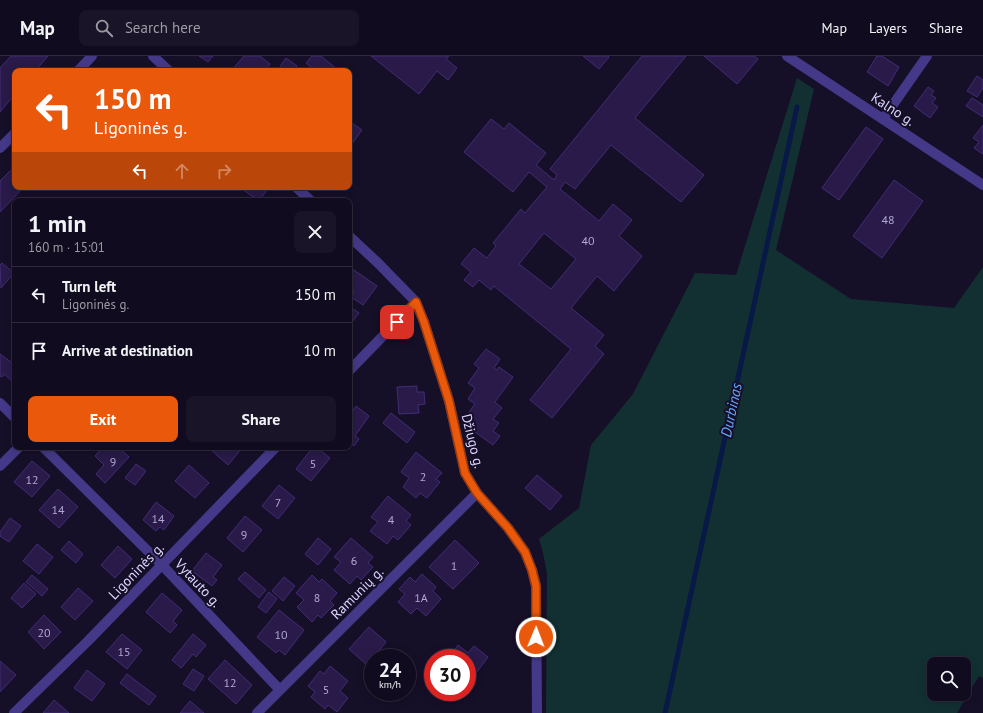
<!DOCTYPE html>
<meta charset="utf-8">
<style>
:root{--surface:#100b1e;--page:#191427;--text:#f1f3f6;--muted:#9c9ba4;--line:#302b3c;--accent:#ea580c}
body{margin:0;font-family:"PT Sans",sans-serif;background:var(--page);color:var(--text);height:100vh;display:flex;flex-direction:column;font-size:15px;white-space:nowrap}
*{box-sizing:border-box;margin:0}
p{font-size:13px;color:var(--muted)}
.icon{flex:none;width:22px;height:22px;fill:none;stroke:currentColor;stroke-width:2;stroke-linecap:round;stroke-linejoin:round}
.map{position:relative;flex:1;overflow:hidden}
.details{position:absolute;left:12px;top:142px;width:340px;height:252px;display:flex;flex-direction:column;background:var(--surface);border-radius:8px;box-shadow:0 2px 10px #0003,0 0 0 1px var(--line)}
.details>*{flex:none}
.guide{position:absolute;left:12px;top:12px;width:340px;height:122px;border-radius:8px;box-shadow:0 2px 10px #0003,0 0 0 1px var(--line);background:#ea580c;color:#fff;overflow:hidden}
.tools{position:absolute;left:927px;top:601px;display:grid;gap:8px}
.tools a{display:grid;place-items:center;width:44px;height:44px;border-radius:8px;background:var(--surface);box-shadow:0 2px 10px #0003,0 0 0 1px var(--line);font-size:20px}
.speed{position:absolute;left:364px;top:593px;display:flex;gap:8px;font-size:20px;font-weight:700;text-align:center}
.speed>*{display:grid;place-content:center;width:52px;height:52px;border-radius:50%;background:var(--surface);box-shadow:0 2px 10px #0003,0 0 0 1px var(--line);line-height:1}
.speed small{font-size:10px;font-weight:400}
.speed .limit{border:6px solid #d22;background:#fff;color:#111}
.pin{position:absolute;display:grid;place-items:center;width:34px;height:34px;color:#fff;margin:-17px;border-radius:8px;box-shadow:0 2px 6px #0006}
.me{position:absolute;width:44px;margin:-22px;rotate:1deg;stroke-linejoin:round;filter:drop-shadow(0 0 3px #0008)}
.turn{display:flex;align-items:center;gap:14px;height:84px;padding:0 16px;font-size:18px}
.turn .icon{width:52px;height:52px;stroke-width:2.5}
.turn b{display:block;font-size:28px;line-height:34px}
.lanes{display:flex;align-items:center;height:38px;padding:0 16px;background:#0003;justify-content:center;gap:20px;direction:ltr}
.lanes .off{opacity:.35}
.round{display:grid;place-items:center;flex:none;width:42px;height:42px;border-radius:8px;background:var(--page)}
.head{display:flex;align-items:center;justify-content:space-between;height:68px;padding:0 16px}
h1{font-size:24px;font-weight:600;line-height:30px}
.primary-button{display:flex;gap:8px;margin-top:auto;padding:8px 16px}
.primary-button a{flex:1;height:46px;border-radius:8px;background:var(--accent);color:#fff;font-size:16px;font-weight:600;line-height:46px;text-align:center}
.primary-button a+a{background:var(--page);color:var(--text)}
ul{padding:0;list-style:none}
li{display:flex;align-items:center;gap:12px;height:56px;padding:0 16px;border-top:1px solid var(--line)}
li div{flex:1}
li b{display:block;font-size:15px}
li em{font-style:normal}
header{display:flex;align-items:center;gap:24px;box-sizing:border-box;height:56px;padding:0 20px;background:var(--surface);border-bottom:1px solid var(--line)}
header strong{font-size:19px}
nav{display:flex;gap:22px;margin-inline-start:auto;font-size:14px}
.search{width:280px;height:36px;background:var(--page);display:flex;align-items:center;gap:10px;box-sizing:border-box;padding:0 14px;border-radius:8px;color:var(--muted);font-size:15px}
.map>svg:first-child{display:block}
</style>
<header>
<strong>Map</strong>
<div class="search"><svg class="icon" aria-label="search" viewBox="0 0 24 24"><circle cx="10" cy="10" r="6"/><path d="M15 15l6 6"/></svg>Search here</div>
<nav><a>Map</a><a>Layers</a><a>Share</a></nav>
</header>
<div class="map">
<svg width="983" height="657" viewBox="0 0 983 657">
<rect width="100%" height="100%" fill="#160f28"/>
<!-- green -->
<path fill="#123032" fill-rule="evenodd" d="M797,22L814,33L776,194L851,243L954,252L983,211V622L979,620L957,657H546L547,517L543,497L539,483L579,452L591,389L633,338L695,217L736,219ZM934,608H964V638H934Z"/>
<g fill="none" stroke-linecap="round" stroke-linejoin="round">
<!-- stream -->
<path stroke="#091947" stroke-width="5" d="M665,657L797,51"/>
</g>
<!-- building -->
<path fill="#291a49" stroke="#422c76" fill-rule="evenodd" d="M11,0H48L35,15H15V38L0,56V12Z
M199,0H213L208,6Z
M244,0H260L270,8L265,15H231Z
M312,0H321L337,13L335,15H316L306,7Z
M371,0H449L446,3L457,12L448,24L437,15L419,38Z
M583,0H608L609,1L599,13Z
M642,0H686L635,62L704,119L681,146L611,89L575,133L565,126L560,133L599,165L613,148L632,164L619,180L642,200L614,235L597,220L571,252L604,279L595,290L604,298L552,362L530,344L571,293L494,230L491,234L479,224L473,231L464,224L471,216L461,208L474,192L487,202L496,190L493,187L521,153L525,157L547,131L529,116L513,136L464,96L491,63L504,73L509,67L546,97L536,109L554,124L557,119L550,113ZM544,177L576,203L551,233L519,208Z
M704,0H754L758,3L737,28Z
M877,0H882L899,11L888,30L867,16Z
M286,2L297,10L294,15H277Z
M977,20L983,24V32L977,41L967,35Z
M928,31L934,35L931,39L936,42L932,47L938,51L930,62L914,50Z
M972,42L983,49V61L966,50Z
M352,67L362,74L349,92V71Z
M983,69V98L974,92L979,86L973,82Z
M866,71L883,83L839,144L822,132Z
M15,110V131H24L0,156V125Z
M894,124L923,145L882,202L853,180Z
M239,131H269L259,145Z
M2,207L14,217L1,232L0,209Z
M351,212L377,230L363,249L351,241L354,235L349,232V215Z
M349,250L359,257L349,270Z
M486,293L500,303L494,312L497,314L499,311L513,321L495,346L502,352L493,363L499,367L493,375L500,380L493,389L464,368L471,359L469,356L475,348L468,343L475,332L468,327L479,312L474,308Z
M0,298L15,309V323L13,326L4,318L2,321L0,320Z
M417,330V336H424L425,348L418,349L419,357L399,358L397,331Z
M356,350L369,360L355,380L359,383L354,390L349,386V356L351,357Z
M391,357L415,376L407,387L383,367Z
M103,391H118L129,401L105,427L96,418L104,409L95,400Z
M212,391H243L228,409L210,393Z
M313,391H316L330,402L311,425L296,413Z
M416,396L442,417L436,423L440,426L427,442L420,437L416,442L403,431L409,422L401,416Z
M32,405L50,420L32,441L14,426Z
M136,408L146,415L135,429L125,422Z
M189,409L209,427L195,442L175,425Z
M537,419L562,440L550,454L525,432Z
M279,429L295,442L278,463L262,450Z
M58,433L78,451L59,472L39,454Z
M388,440L411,459L406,465L411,469L398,484L393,480L387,488L370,475L378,466L371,461Z
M156,446L174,460L164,474L160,471L156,475L143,464Z
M245,460L262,474L243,496L227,482Z
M10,462L21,470L9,486L0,480V476Z
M318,482L331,493L318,509L305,498Z
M351,482L373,501L368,507L373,511L361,524L357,520L350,528L334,514L341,506L334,501Z
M455,484L479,507L453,533L429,511Z
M69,485L83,498L76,507L61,494Z
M37,488L53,501L39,518L23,505Z
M118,490L132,503L115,522L101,509Z
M206,497L222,509L213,521L217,524L212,530L192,515Z
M245,516L266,534L259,542L238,523Z
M422,518L436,531L433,535L441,543L426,560L417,552L411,558L398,546L405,538L399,533L410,521L415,526Z
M32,519L48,533L42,540L26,526Z
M312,519L319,526L322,523L337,537L330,545L334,549L321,562L318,559L312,566L297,551L304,544L296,537Z
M284,521L295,530L283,545L272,535Z
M24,527L36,538L22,552L11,542Z
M78,532L93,545L75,564L61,551Z
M269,536L277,543L266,557L258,551Z
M162,537L182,554L173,565L177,569L170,577L146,556Z
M279,554L304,574L285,599L279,594L276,597L257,581Z
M44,559L61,576L44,593L28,576Z
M369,571L386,586L367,609L349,593Z
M122,578L142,594L127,613L106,596Z
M193,578L206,589L196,601L193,598L181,612L172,604Z
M458,589L468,597L474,590L488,601L467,629V602H449Z
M225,604L252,629L236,648L208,623Z
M0,605L16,619L0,636Z
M330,610L348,625L340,635L348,642L337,656L328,649L325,653L311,641L315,636L308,630L320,615L324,618Z
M193,613L204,620L194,635L183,628Z
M87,614L105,628L92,645L74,632Z
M127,618L156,640L149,649L120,627Z
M54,644L69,657H43Z
M190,645L204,657H180Z"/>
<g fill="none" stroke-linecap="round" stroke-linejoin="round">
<!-- street -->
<path stroke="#443988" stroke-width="10" d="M153,0L169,15
M787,0L983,129
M78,15L92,0
M883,63L927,0
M0,92L15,77
M296,131L311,145
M349,180L378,207L416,246L424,266L449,345L465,417L477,437L508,472L525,496L532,514L536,530L537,657
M349,315L416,246
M0,347L15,362
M43,391L162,509L280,634
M0,410L19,391
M14,657L88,585L276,391
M257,657L477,437"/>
</g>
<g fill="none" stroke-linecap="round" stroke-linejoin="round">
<!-- route casing -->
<g stroke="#983908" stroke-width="10">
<path id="route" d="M397,266L416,246L424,266L449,345L465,417L477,437L508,472L525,496L532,514L536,530V581"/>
</g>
<!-- route -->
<use href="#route" stroke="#ea580c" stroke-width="7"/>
</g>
<g text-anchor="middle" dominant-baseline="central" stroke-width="4" stroke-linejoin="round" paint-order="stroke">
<!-- number labels -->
<g font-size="12" fill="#b2a7d2">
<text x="888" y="163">48</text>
<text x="588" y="184">40</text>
<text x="113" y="405">9</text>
<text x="313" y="407">5</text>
<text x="423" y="420">2</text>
<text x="32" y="423">12</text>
<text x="278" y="446">7</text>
<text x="58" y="453">14</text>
<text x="158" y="462">14</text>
<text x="391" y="463">4</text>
<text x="244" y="478">9</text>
<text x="354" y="504">6</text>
<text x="454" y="509">1</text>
<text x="317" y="541">8</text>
<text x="421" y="541">1A</text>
<text x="44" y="576">20</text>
<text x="281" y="578">10</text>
<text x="124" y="595">15</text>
<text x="230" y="626">12</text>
<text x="326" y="633">5</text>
</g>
<!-- street labels -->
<g font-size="14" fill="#dfd6ff" stroke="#160f28">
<text transform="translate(893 53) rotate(33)">Kalno g.</text>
<text transform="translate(473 385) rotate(76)">Džiugo g.</text>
<text transform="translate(136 515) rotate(-46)">Ligoninės g.</text>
<text transform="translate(198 527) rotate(47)">Vytauto g.</text>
<text transform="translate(357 537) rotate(-45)">Ramunių g.</text>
</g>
<!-- water labels -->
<g font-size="15" font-style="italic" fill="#64a7ff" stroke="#160f28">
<text transform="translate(731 354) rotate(-78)">Durbinas</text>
</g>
</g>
</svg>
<div class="tools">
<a><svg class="icon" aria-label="search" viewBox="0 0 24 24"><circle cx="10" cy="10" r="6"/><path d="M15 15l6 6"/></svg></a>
</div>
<div class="speed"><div>24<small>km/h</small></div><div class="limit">30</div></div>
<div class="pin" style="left:397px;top:266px;background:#d93025"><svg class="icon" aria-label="arrive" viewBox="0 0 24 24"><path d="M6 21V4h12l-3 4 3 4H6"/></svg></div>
<svg class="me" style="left:536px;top:581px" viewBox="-20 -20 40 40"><circle r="17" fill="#ea580c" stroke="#fff" stroke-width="3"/><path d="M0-11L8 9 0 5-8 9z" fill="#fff"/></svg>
<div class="guide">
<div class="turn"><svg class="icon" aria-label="left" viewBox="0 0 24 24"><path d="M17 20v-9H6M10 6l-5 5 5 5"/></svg><div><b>150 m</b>Ligoninės g.</div></div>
<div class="lanes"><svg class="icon" aria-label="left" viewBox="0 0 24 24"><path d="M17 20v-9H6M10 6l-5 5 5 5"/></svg><svg class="icon off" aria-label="ahead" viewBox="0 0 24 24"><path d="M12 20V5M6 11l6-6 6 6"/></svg><svg class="icon off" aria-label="right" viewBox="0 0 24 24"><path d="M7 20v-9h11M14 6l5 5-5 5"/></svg></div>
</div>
<section class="details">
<div class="head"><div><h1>1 min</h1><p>160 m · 15:01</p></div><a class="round"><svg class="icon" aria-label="close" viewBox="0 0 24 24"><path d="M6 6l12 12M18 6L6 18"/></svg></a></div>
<ul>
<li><svg class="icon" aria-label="left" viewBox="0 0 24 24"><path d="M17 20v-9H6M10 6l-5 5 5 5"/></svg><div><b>Turn left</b><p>Ligoninės g.</p></div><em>150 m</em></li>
<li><svg class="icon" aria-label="arrive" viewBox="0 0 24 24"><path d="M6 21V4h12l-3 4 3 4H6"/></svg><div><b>Arrive at destination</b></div><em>10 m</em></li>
</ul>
<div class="primary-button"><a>Exit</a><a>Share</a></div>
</section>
</div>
